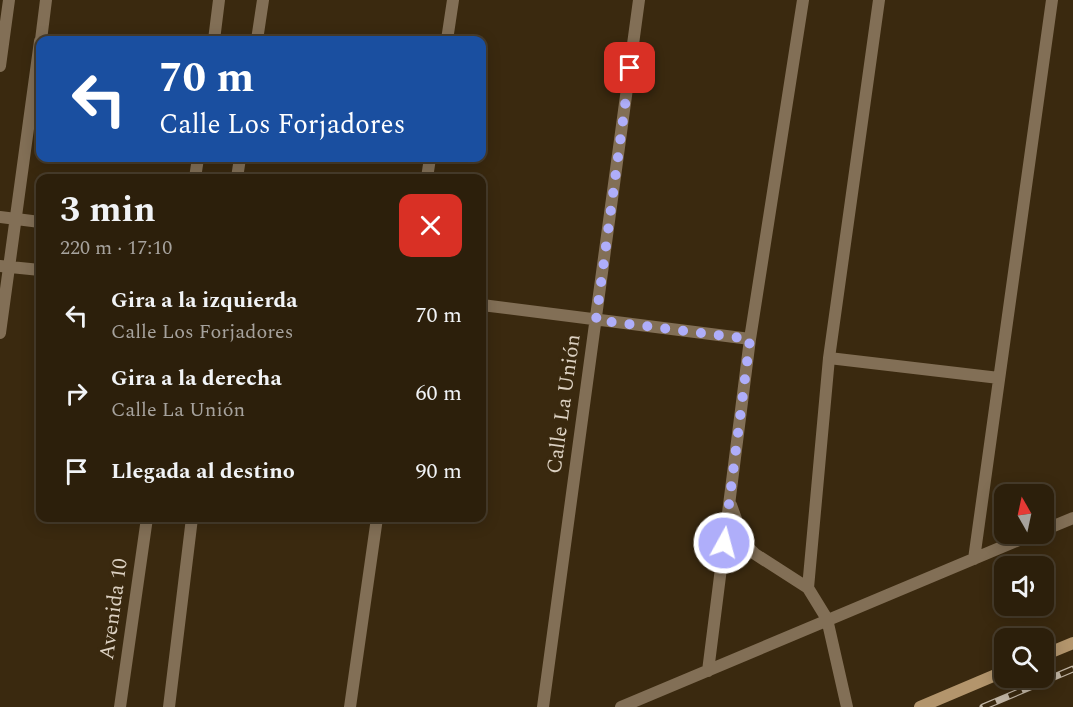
<!DOCTYPE html>
<html lang="es">
<meta charset="utf-8">
<style>
:root{--surface:#2c1f0b;--page:#382c19;--text:#f1f3f6;--muted:#a6a29d;--line:#483d2c}
body{margin:0;font-family:Spectral,serif;background:var(--page);color:var(--text);height:100vh;display:flex;flex-direction:column;font-size:22px;white-space:nowrap}
*{box-sizing:border-box;margin:0}
p{font-size:20px;color:var(--muted)}
.icon{flex:none;width:33px;height:33px;fill:none;stroke:currentColor;stroke-width:2;stroke-linecap:round;stroke-linejoin:round}
.map{position:relative;flex:1;overflow:hidden}
.panel{position:absolute;left:36px;top:174px;width:450px;height:348px;display:flex;flex-direction:column;background:var(--surface);border-radius:12px;box-shadow:0 3px 15px #0003,0 0 0 2px var(--line)}
.panel>*{flex:none}
.top-card{position:absolute;left:36px;top:36px;width:450px;height:126px;border-radius:12px;box-shadow:0 3px 15px #0003,0 0 0 2px var(--line);background:#1a4fa0;color:#fff;overflow:hidden}
.needle{width:39px;rotate:351deg}
.fabs{position:absolute;left:994px;top:484px;display:grid;gap:12px}
.fabs a{display:grid;place-items:center;width:60px;height:60px;border-radius:12px;background:var(--surface);box-shadow:0 3px 15px #0003,0 0 0 2px var(--line);font-size:30px}
.pin{position:absolute;display:grid;place-items:center;width:51px;height:51px;color:#fff;margin:-26px;border-radius:12px;box-shadow:0 3px 9px #0006}
.me{position:absolute;width:66px;margin:-33px;rotate:7deg;stroke-linejoin:round;filter:drop-shadow(0 0 4px #0008)}
.turn{display:flex;align-items:center;gap:21px;height:126px;padding:0 24px;font-size:27px}
.turn .icon{width:78px;height:78px;stroke-width:2.5}
.turn b{display:block;font-size:42px;line-height:51px}
.round{display:grid;place-items:center;flex:none;width:63px;height:63px;border-radius:12px;background:var(--page)}
.summary{display:flex;align-items:center;justify-content:space-between;height:102px;padding:0 24px}
h1{font-size:36px;font-weight:700;line-height:45px}
ul{padding:0;list-style:none}
li{display:flex;align-items:center;gap:18px;height:78px;padding:0 24px}
li div{flex:1}
li b{display:block;font-size:22px}
li em{font-style:normal}
.map>svg:first-child{display:block}
</style>
<div class="map">
<svg width="1073" height="707" viewBox="0 0 1073 707">
<rect width="100%" height="100%" fill="#3a290f"/>
<g fill="none" stroke-linecap="round" stroke-linejoin="round">
<!-- street -->
<path stroke="#826f56" stroke-width="12" d="M41,40L46,0
M214,40L219,0
M257,40L263,0
M447,40L453,0
M0,66L9,0
M195,178L198,158
M237,178L240,158
M427,178L430,158
M0,217L40,222
M0,266L40,270
M482,305L750,339
M0,333L40,41
M829,358L999,378
M731,505L745,544L755,554L808,588
M1044,530L1073,518
M974,559L1052,0
M708,671L750,339L803,0
M120,707L147,518
M169,707L192,518
M350,707L377,518
M543,707L639,0
M621,707L1033,534
M847,707L827,619L808,588L829,358L879,0"/>
<!-- secondary -->
<path stroke="#b3956c" stroke-width="12" d="M1044,655L1073,643
M920,707L1005,671"/>
<!-- rail casing -->
<g stroke="#c0b4a3" stroke-width="7">
<path id="rail" d="M983,707L1073,669"/>
</g>
<!-- rail -->
<use href="#rail" stroke="#3a290f" stroke-width="4.5" stroke-dasharray="14" stroke-linecap="butt"/>
</g>
<g fill="none" stroke-linecap="round" stroke-linejoin="round">
<!-- route -->
<path stroke="#afaefa" stroke-width="10" stroke-dasharray="0 18" d="M630,68L596,320L750,339L724,543"/>
</g>
<g text-anchor="middle" dominant-baseline="central" stroke-width="6" stroke-linejoin="round" paint-order="stroke">
<!-- street labels -->
<g font-size="21" fill="#dcd1c2" stroke="#3a290f">
<text transform="translate(564 404) rotate(-82)">Calle La Unión</text>
<text transform="translate(114 609) rotate(-82)">Avenida 10</text>
</g>
</g>
</svg>
<div class="fabs">
<a><svg class="needle" viewBox="-14 -14 28 28"><path d="M0-13l5 13h-10z" fill="#e53935"/><path d="M0 13l5-13h-10z" fill="#a6a29d"/></svg></a>
<a><svg class="icon" aria-label="sound" viewBox="0 0 24 24"><path d="M4 9h4l5-4v14l-5-4H4zM17 9q2 3 0 6"/></svg></a>
<a><svg class="icon" aria-label="search" viewBox="0 0 24 24"><circle cx="10" cy="10" r="6"/><path d="M15 15l6 6"/></svg></a>
</div>
<div class="pin" style="left:630px;top:68px;background:#d93025"><svg class="icon" aria-label="arrive" viewBox="0 0 24 24"><path d="M6 21V4h12l-3 4 3 4H6"/></svg></div>
<svg class="me" style="left:724px;top:543px" viewBox="-20 -20 40 40"><circle r="17" fill="#afaefa" stroke="#fff" stroke-width="3"/><path d="M0-11L8 9 0 5-8 9z" fill="#fff"/></svg>
<div class="top-card">
<div class="turn"><svg class="icon" aria-label="left" viewBox="0 0 24 24"><path d="M17 20v-9H6M10 6l-5 5 5 5"/></svg><div><b>70 m</b>Calle Los Forjadores</div></div>
</div>
<section class="panel">
<div class="summary"><div><h1>3 min</h1><p>220 m · 17:10</p></div><a class="round" style="background:#d93025;color:#fff"><svg class="icon" aria-label="close" viewBox="0 0 24 24"><path d="M6 6l12 12M18 6L6 18"/></svg></a></div>
<ul>
<li><svg class="icon" aria-label="left" viewBox="0 0 24 24"><path d="M17 20v-9H6M10 6l-5 5 5 5"/></svg><div><b>Gira a la izquierda</b><p>Calle Los Forjadores</p></div><em>70 m</em></li>
<li><svg class="icon" aria-label="right" viewBox="0 0 24 24"><path d="M7 20v-9h11M14 6l5 5-5 5"/></svg><div><b>Gira a la derecha</b><p>Calle La Unión</p></div><em>60 m</em></li>
<li><svg class="icon" aria-label="arrive" viewBox="0 0 24 24"><path d="M6 21V4h12l-3 4 3 4H6"/></svg><div><b>Llegada al destino</b></div><em>90 m</em></li>
</ul>
</section>
</div>
